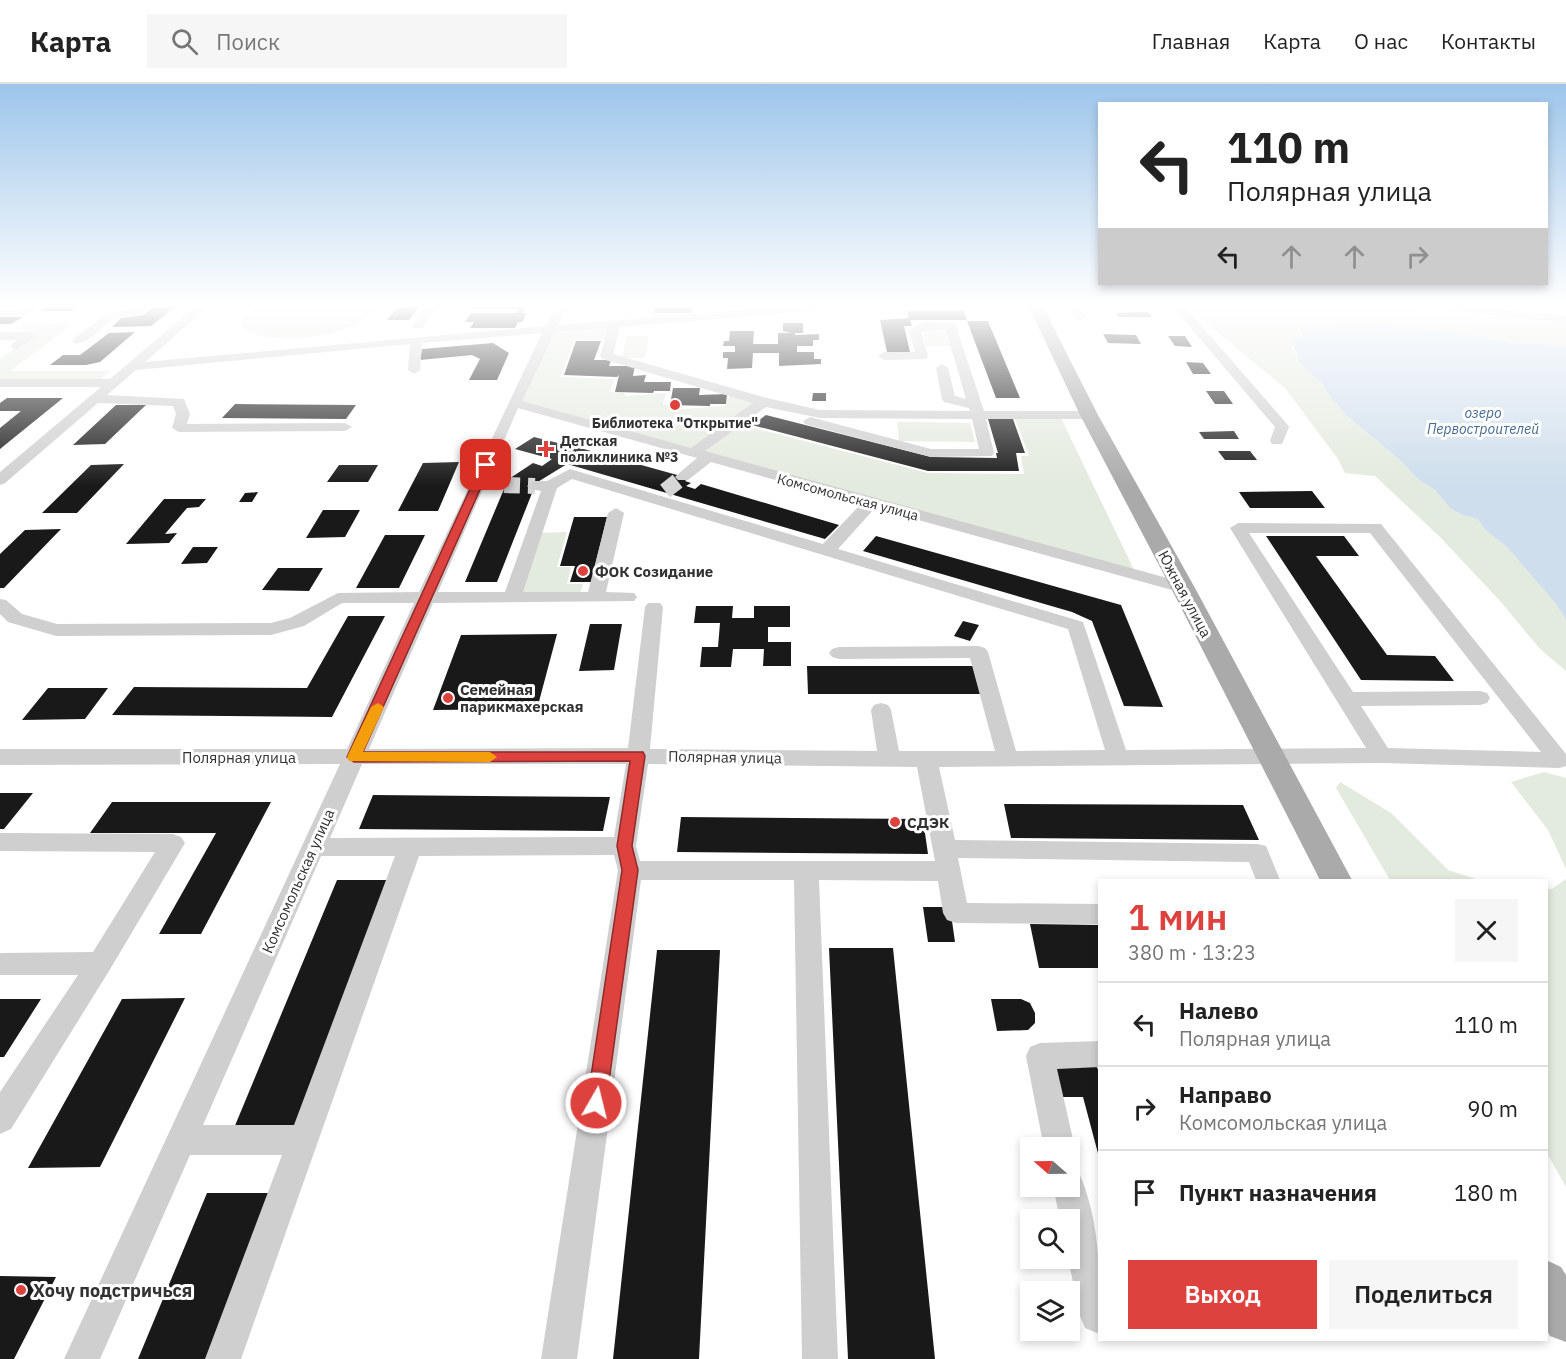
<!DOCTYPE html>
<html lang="ru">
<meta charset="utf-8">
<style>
:root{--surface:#fff;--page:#f6f6f6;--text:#222;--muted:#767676;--line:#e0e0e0;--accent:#dd423f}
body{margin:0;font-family:"IBM Plex Sans",sans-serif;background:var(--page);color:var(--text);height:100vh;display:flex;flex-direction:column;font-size:22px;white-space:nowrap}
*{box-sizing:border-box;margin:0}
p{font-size:20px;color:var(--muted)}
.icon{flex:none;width:33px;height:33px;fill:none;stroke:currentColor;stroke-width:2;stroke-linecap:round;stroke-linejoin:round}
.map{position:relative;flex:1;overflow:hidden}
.panel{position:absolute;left:1098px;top:795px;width:450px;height:462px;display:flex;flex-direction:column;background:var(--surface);border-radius:0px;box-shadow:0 3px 9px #0003}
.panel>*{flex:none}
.banner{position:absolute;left:1098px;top:18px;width:450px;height:183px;border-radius:0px;box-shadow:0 3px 9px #0003;background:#fff;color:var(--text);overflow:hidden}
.needle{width:39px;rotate:290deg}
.buttons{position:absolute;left:1020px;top:1053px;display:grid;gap:12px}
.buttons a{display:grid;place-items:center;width:60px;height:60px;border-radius:0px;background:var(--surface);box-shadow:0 3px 9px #0003;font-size:30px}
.pin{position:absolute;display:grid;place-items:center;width:51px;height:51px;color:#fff;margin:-26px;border-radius:12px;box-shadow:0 3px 9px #0006}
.me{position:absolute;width:66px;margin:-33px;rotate:8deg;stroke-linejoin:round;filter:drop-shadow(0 0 4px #0008)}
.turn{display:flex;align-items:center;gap:21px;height:126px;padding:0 30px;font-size:27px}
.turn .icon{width:78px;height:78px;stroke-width:2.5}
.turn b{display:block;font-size:42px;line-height:51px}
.lanes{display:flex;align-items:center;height:57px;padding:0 30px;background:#0003;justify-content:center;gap:30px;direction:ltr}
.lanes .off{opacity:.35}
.round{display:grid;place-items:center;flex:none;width:63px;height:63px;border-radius:0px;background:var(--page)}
.head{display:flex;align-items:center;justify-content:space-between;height:102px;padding:0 30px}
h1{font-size:36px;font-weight:600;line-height:45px;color:var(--accent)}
.cta{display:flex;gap:12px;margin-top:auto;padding:12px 30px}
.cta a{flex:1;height:69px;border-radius:0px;background:var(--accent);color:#fff;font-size:24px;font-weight:600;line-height:69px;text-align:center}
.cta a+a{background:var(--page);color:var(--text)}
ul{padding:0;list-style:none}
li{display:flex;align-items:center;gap:18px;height:84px;padding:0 30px;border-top:2px solid var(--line)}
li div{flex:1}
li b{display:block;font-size:22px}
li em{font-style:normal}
header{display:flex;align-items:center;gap:36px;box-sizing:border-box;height:84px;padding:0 30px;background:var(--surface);border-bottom:2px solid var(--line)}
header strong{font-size:28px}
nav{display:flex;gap:33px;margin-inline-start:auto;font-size:21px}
.search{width:420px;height:54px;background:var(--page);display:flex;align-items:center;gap:15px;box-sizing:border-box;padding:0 21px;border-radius:0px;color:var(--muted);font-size:22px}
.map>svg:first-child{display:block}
</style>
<header>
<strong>Карта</strong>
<div class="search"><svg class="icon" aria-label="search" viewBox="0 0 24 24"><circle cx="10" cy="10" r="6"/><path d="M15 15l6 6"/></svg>Поиск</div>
<nav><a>Главная</a><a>Карта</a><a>О нас</a><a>Контакты</a></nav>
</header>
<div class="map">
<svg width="1566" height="1275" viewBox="0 0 1566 1275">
<rect width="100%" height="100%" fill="#fff"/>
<!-- green -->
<path fill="#e3eade" d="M255,223H378C374,228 370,233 365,236C338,253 268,264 242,243L241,236Z
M1368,223L1566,237V263L1548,260L1512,259L1460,248L1359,240L1316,244L1299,243L1298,245L1304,253L1294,256L1291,262L1298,273V278L1322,300L1332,315L1347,332L1400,376L1419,396L1435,406L1450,424L1462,431L1478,435L1485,446L1506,462L1556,520L1566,536V587L1540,565L1501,518L1440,453L1375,392L1345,389L1338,375L1285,304L1188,224Z
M61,239L73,240L10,287H110L97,298L0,297V275L33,251H24L30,245H12L25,240Z
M611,241L607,256L574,257L561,293L615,295L609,308L624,309L626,312L666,309L663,320L683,325L725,322L730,311L757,318L692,366L519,318L553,247Z
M923,247H947L951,262H926Z
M627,252H649L645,274H622Z
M1014,332H1060L1135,488L699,369L739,340L928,389L1024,390L1021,372H1029Z
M897,338L970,339L975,358L899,357Z
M567,448L557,483H571L567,500H583L580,510L516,511L537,449Z
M1544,688L1566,694V785L1548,746L1511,698Z
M1340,698L1391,729L1448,786L1479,796H1390L1336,704Z
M1566,795V1103L1547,1069L1546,805H1552Z"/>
<!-- water -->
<path fill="#cedeec" d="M1349,239L1460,248L1512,259L1548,260L1566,263V536L1556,520L1506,462L1485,446L1478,435L1462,431L1450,424L1435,406L1419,396L1400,376L1347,332L1332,315L1322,300L1298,278V272L1291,260L1294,256L1304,253L1298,243H1330Z"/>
<!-- building -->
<path fill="#191919" d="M46,223H77L71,227H40Z
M153,223H175L151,242L112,243L121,234L144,231Z
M398,223H419L409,236H387Z
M473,223H530L525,225L523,229H527L522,238H518L515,244H470L474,238H465L471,229H516L518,225H472Z
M656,223H693L692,229H654Z
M907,227H964L967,236H910L912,242H904L910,268H887L880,236L909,234Z
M1148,228L1152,233H1119L1116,229Z
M0,233H23L11,240H0Z
M967,237H988L1020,314H996Z
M783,239H803V249H795V251L819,250V256H813V262H797V268H814V275H821V280L779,282V269H753L752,284L727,285L728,274H723V268H735V262H723L724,257H729L730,247H754L753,260H778V249H791L783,247Z
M135,248L100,278L86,281H50L63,271H80L109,249Z
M1103,250L1136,251L1141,260L1108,259Z
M1168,252H1185L1192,263L1175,262Z
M576,257H601L594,276H611L609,282H635L633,292L646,291L644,298H671L670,307H654L653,309L615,308L619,291L617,293L564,291Z
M493,259L509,269L497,296H469L480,275L472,271L420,276L422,265Z
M1186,278L1203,279L1211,290H1193Z
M673,304H700L699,311L727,310L726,320H710V322L670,321Z
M1206,307H1224L1233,320H1215Z
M813,309H826V317H812Z
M7,314H63L0,365V344L21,327H0V319Z
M235,320L356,321L346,335L222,334Z
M116,321H146L105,360L73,361Z
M766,331L931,373L997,374L996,369H998L988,335H1013L1025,369H1016L1019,387H928L752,341Z
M1234,347L1239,355H1204L1199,348Z
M534,353L562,360L558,363L569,366L573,362L688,394L685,397L691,399L686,402L695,405L701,400L839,441L825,455L567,380L536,399L497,498H465L504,405V401L501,400L533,379L542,382L552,375L515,365Z
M1218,367H1250L1257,376H1225Z
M459,378L438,427H398L423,379Z
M124,380L77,429H42L91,381Z
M339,381H378L368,398H327Z
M1312,407L1325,424H1250L1239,408Z
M258,408L252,418H239L245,409Z
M164,415H206L199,423L187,424L165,450L177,449L169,459L126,460Z
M323,426H360L345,453L306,454Z
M574,433H607L591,498H570L575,482H560Z
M61,445L4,504H0V470L25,446Z
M385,451H425L399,504H356Z
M876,452L1121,521L1163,623L1124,622L1092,537L1072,528L863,467Z
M1266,452H1344L1359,472H1316L1387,571L1435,572L1454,597L1361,596Z
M193,463H218L207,479L181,480Z
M278,484H323L309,507L262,506Z
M696,522H733L732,534H754V522H790V543H768V558H791V582H763L764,565H733L731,583H700L702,563H718L720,539H694Z
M348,532H385L332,633L112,631L134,603L307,604Z
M963,537L979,541L970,557L954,552Z
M590,540H622L614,586L579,587Z
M557,550L537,625L433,626L461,551Z
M807,582H977L984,610H808Z
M48,604H108L85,635L22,636Z
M0,709H33L4,745H0Z
M373,711L610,713L603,747L359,745Z
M112,718H271L201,850H159L216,749H90Z
M1004,720L1243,721L1259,756L1011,754Z
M681,733L923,735L928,770L677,768Z
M337,796H392L302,1044H234Z
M923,823H950L955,858H928Z
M1030,840L1100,841V884H1039Z
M829,864H893L935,1275H848Z
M657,866H720L699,1275H613Z
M185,914L100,1083L28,1084L122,915Z
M0,915H41L4,973H0Z
M991,915H1021L1030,919L1035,929V939L1028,946L997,947Z
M1094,977L1100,990L1099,1073L1083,1013H1059L1051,978Z
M207,1109H273L212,1275H138Z
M0,1192L56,1193L14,1275H0Z"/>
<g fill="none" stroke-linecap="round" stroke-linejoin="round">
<!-- minor-tunnel -->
<path stroke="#d6d6d6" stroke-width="16" stroke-dasharray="16 8" stroke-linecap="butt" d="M504,401L535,402
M665,407L683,393"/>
<!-- minor -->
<path fill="#cfcfcf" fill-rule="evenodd" d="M25,223H39L24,232H0V226H21Z
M135,223H149C138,235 126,229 114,235C101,241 89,262 74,259L72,256L108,229L131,226Z
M195,223H208L145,278L546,242L555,223H567L558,241L779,223H829L823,226L620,243L613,270L767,314L820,326L970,327L969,324L944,318L942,315L936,284L942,280L948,284L955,312L966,315L946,246L921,247L928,272L926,275L884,276L878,272L884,268H915L909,246L923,238L955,239L984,327H1089L1096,331L1089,335H986L994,369L992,372L931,373L805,340L803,337L810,333L931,365H979L972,335L820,334L766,323L705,367L1189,500L1192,504L1189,508L1183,509L875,424L838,465L1083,538L1126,666L1366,664L1230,444L1238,439L1381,440L1566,670V682L1559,684L1382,679L939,683L955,756L1257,760L1266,762L1280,796H1256L1249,778L958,774L967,819L1100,820V840L956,839L947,836L943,829L938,797L819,796L838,1275H802L794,796H641L577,1275H541L618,786L614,771L419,772L241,1275H205L282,1071H190L100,1275H64L340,680L0,681V665H347L414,519H342L304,542L271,551L56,552L8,538L0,530V515L6,516L22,530L57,540L271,539L290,534L338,509L419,508L542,249L422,259L420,286L414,290L408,286L410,260L136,286L107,311L184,315L190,330L187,340L345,339L352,343L345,347L179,348L172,344L176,330L173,322L98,319L5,399L0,401V388L101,303H0V295H110ZM608,244L600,272L602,275L753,319L691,364L522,317L555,248ZM518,324L697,374L678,390L675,393L678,396H688L711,378L861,420L823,460L570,385L547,397H535L527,402L530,405L541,407L505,508H438ZM572,395L1068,545L1105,666L1016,667L988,568L985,564L978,562L839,563L832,565L829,569L832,573L839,575L970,574L995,667H899L891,626L888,621L881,619L874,621L871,626L877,667L650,665L663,523L660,519H648L645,523L628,664L369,665L433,519L634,517L637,513L634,509L606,508L624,429L616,424L608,429L588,508H523L557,404ZM1249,449H1370L1541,668L1388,664L1361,622L1480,621L1487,619L1490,614L1487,609L1480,607L1353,608ZM362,680H626L614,753L330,754ZM648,680L917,683L935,777H640L636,762ZM321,772H395L294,1041H203Z
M425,223H437L422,244H414L412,241Z
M1068,223H1080L1087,233L1081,236L1077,235Z
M1173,223H1185L1287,340L1289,343L1282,360H1272L1270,357L1275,343Z
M1434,223H1477L1566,232V238L1440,226Z
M0,248H31L37,252L16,266L10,262L17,256H0Z
M0,749L173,750L181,753L185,759L109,887L11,1045L0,1050V1008L78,891H0V869L93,868L155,768L0,767Z
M1100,957V983L1057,985L1075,1064L1070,1075V1064H1044L1026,972L1030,963L1040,959Z
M1070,1086L1080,1091C1101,1141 1100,1195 1100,1248L1097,1249L1085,1244L1080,1232L1068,1174L1070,1136H1060L1053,1102H1070Z"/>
<!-- major -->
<path fill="#aaa" fill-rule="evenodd" d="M1029,223H1043L1098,331L1195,504L1352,796H1320L1171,504L1080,331Z
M1546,1176L1561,1183L1566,1191V1258L1550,1252L1546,1245Z"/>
</g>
<!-- sky -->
<linearGradient id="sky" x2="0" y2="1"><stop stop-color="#9dc5ea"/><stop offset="0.55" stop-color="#fff"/><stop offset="1" stop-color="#fff" stop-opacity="0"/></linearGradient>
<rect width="1566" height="402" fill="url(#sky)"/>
<!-- route -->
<path fill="#dd423f" stroke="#902b29" stroke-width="1.5" d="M486,378L491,381L363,668H643L645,672L632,762L638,786L606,1019L603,1026L596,1028L589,1026L587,1019L622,786L617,762L630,677L354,678L347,673L481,381Z"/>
<!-- slow -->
<path fill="#f59e0b" d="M378,619L384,623L363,668H490L497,673L490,678L349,677L347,673L371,623Z"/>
<!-- markers -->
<g fill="#dd423f" stroke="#fff" stroke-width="2">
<circle cx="675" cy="321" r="6"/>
<path d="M543 356h6v6h6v6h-6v6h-6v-6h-6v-6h6z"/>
<circle cx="583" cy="487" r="6"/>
<circle cx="448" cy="614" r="6"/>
<circle cx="895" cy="738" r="6"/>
<circle cx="21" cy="1206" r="6"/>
</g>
<g text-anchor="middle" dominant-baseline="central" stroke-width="6" stroke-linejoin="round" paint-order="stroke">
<!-- far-water labels -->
<g font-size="14" font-style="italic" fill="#436b90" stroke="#fff">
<text x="1483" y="329">озеро<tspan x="1483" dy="16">Первостроителей</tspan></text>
</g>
<!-- far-poi labels -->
<g font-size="14" font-weight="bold" fill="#323232" stroke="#fff">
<text x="675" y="339">Библиотека "Открытие"</text>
<text x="560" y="357" text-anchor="start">Детская<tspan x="560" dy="16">поликлиника №3</tspan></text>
</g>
<!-- far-street labels -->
<g font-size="14" fill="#323232" stroke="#fff">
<text transform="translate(848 413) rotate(15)">Комсомольская улица</text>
</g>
<!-- poi labels -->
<g font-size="15" font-weight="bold" fill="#323232" stroke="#fff" text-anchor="start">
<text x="595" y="487">ФОК Созидание</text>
<text x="460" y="605">Семейная<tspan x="460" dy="17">парикмахерская</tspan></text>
<text x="907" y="738">СДЭК</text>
</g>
<!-- street labels -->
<g font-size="15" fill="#323232" stroke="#fff">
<text transform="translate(1185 510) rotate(62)">Южная улица</text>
<text x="239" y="673">Полярная улица</text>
<text transform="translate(725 673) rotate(1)">Полярная улица</text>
<text transform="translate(298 797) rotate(-66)">Комсомольская улица</text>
</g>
<!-- near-poi labels -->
<g font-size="18" font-weight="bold" fill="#323232" stroke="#fff" text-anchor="start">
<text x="33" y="1206">Хочу подстричься</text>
</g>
</g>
</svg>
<div class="buttons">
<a><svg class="needle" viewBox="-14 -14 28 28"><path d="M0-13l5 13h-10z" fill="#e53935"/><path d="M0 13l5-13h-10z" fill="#767676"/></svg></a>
<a><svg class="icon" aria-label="search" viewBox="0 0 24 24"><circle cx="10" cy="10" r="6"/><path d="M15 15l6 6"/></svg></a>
<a><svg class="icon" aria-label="layers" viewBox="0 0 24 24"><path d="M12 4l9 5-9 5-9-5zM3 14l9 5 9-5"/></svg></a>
</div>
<div class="pin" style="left:486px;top:381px;background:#d93025"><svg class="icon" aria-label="arrive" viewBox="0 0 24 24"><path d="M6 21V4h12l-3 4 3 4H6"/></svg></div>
<svg class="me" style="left:596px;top:1019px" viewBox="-20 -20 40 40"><circle r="17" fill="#dd423f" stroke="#fff" stroke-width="3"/><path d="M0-11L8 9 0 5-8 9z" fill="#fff"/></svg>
<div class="banner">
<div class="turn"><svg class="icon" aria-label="left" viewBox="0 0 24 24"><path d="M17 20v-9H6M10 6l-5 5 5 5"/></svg><div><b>110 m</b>Полярная улица</div></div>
<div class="lanes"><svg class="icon" aria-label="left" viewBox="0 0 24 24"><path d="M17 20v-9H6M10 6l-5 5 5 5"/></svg><svg class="icon off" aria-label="ahead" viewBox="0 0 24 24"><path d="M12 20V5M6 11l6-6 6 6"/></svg><svg class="icon off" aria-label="ahead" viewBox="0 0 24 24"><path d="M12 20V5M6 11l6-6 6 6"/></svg><svg class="icon off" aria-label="right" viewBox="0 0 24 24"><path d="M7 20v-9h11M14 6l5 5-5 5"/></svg></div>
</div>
<section class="panel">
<div class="head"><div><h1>1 мин</h1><p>380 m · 13:23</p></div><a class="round"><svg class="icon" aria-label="close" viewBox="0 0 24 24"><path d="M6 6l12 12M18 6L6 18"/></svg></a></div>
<ul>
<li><svg class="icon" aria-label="left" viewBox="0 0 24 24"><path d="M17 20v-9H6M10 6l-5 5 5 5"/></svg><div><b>Налево</b><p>Полярная улица</p></div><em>110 m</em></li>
<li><svg class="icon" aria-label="right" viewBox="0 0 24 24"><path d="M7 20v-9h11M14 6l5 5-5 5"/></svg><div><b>Направо</b><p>Комсомольская улица</p></div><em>90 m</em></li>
<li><svg class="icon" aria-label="arrive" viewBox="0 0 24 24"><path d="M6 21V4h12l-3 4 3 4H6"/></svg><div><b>Пункт назначения</b></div><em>180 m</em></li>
</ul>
<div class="cta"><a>Выход</a><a>Поделиться</a></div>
</section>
</div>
